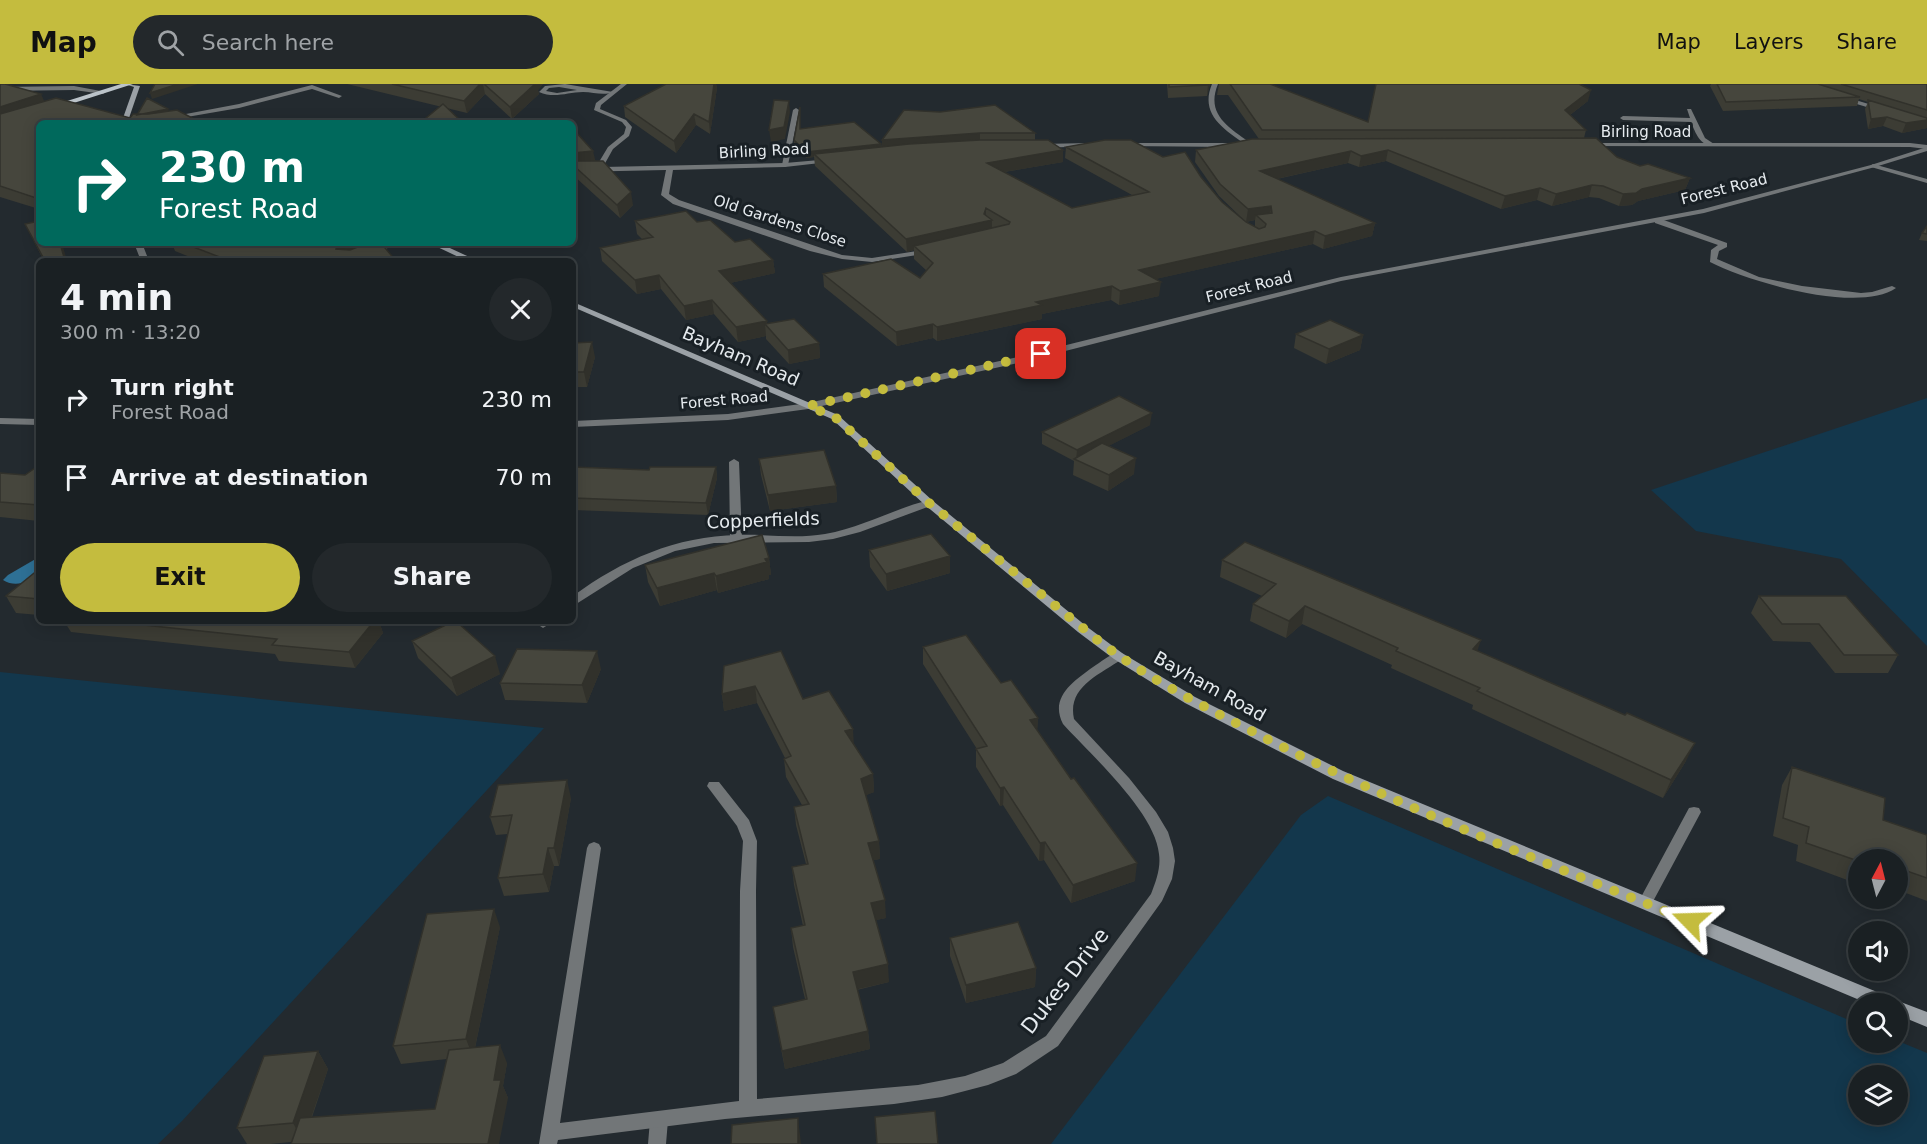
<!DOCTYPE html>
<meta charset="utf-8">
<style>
:root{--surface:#1a2023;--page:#23282b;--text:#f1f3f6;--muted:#9fa3a6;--line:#383e41;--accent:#c4bc3e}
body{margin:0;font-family:"DejaVu Sans",sans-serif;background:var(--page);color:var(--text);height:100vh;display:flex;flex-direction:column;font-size:22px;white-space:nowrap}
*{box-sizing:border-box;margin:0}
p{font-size:20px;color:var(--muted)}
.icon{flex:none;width:33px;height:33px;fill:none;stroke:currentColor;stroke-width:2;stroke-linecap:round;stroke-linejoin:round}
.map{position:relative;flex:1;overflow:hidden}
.drawer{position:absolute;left:36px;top:174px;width:540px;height:366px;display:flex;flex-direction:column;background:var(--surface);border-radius:9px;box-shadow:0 3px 15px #0003,0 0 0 2px var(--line)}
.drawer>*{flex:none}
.top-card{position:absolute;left:36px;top:36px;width:540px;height:126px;border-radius:9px;box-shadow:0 3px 15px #0003,0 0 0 2px var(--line);background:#00695c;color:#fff;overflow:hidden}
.needle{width:39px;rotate:7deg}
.fabs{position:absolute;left:1848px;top:765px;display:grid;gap:12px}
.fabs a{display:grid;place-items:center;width:60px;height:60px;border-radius:50%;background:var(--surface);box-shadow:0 3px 15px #0003,0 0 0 2px var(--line);font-size:30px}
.pin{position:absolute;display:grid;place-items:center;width:51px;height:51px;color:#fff;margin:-26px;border-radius:12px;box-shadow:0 3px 9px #0006}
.me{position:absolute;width:66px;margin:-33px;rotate:292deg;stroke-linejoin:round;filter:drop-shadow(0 0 4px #0008)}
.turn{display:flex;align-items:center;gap:21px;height:126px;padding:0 24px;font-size:27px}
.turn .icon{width:78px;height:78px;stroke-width:2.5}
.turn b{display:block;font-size:42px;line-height:51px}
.round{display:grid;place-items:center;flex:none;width:63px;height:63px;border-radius:32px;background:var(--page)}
.head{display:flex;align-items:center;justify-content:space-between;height:102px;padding:0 24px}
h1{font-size:36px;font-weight:600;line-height:45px}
.action{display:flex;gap:12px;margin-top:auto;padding:12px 24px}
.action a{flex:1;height:69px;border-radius:36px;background:var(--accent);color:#111;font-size:24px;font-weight:600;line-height:69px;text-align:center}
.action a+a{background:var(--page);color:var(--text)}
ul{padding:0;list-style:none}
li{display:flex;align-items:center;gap:18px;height:78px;padding:0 24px}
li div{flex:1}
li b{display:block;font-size:22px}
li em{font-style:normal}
header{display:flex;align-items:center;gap:36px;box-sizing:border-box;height:84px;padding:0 30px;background:var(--accent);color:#111}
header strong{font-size:28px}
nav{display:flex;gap:33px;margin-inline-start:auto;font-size:21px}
.search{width:420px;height:54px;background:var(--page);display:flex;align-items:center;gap:15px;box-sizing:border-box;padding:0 21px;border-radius:33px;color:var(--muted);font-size:22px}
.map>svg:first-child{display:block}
</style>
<header>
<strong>Map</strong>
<div class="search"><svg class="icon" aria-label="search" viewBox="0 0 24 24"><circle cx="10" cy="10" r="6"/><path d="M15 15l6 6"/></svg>Search here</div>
<nav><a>Map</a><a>Layers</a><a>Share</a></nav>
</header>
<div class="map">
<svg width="1927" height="1060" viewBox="0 0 1927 1060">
<rect width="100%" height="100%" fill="#232a2f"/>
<!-- green -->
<path fill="#13374c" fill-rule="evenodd" d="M1927,314V562L1841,475L1696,447L1651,406Z
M0,588L544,644L182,1037L158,1060H0Z
M1328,712L1858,940V958H1898V957L1927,969V1060H1051L1301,731ZM1858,992H1898V1030H1858Z"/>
<!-- water -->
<path fill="#2e7095" d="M39,473V490C28,498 16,504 3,496L8,491Z"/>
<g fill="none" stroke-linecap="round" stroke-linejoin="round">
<!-- service -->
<path fill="#727678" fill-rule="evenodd" d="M565,0L613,8C603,12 594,8 583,8C567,8 555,15 539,8L545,2ZM559,3L577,6L557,9L546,7L549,4Z
M312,1L342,12L339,14L312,5L239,24L152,39H138L239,20Z
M74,2L106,8L103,10L74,6L0,7V3Z
M796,24L799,26L788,81L785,83L782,81L793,26Z
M1687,25H1691L1705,54L1714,60V62C1700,62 1696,50 1691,38L1623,36L1620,34L1623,32L1690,34Z
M1655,135H1661L1727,159V163L1719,167L1717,175L1759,193L1802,202L1861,209L1872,208L1892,202L1896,204C1858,230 1749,198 1710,178L1711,166L1718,161L1655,139Z
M734,375L739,378L742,454L736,457L730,454L729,378Z
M1694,723L1699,724L1701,728L1650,823L1645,825L1640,823L1637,819L1640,815L1689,724Z
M659,1028L665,1030L668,1036L666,1060H648L650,1036L653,1030Z"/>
<!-- minor -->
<path fill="#727678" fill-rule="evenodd" d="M621,0H627L601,21L600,25L626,36L632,43L629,52L613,65L603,83L785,79L831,75L832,76L829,78L785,83L673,86L669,110L679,116L842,171L872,174L930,165L934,167L930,169L872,178L842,175L810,167L673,120L661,111L666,86L573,88V84L596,83L608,63L624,50L626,43L622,38L594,26L596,19Z
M1212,0H1218C1205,31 1230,44 1252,60V62H1248C1225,46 1199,31 1212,0Z
M1842,12L1882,24L1883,25L1880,27L1840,15Z
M1090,59L1092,60V62L1041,64L1038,62L1041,60Z
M1125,59H1234L1237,61L1234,63L1123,62V60Z
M1587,59H1910L1927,61V65L1910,63L1585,62V60Z
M1873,80L1927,95V99L1871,83L1870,82Z
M134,159H142L149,177H141Z
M390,159H401L353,177H342Z
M929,416L934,419L933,421L860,448L833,455L809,458L714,459L675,467L633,484L573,522V512C622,476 676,452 738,451C767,450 796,455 825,450C861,444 893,425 929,416Z
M539,537H554L543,544L537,540Z
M1118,568L1122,569L1124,572L1122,575C1099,591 1067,603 1074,635L1129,694L1156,728L1168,748L1173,764L1175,777L1172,795L1162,817L1058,962L1016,990L988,1001L942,1013L894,1020L725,1035L558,1056L557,1060H539L587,764L589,760L594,758L599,760L601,764L560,1039L739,1017L740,807L743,757L737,742L707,702L709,698H719L749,736L757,757L756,807L757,1015L918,1001L965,992L1003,979L1046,952L1151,810C1156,797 1161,784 1159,770C1155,728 1091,671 1063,640C1049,613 1074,597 1093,583C1101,578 1109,571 1118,568Z"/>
<!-- tertiary -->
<path fill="#727678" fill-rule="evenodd" d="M1927,63V67L1875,83L1704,129L1341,197L1018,279L808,325L728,336L573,343V337L728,330L808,319L1018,273L1341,193L1703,125L1871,81Z
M0,334L39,335V341L0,340Z"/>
<!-- secondary -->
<path fill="#9ba1a6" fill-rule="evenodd" d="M125,0L140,2L129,34L131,39H125L123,34L134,3Z
M429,159H439L478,177H467Z
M573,218L838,331L933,417L1086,542L1122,569L1195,613L1343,687L1894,915L1895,918L1898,917L1927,928V943L1898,931V920H1869L1333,695L1185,619L1114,575L1078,548L925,421L832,335L573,223Z"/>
<!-- primary -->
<path fill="#bbc3c9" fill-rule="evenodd" d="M121,0H133L55,25L48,23Z"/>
</g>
<!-- wall -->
<path fill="#3c3c34" d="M0,0L45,17L130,34L138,30L169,27L194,35L39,39V125L0,113Z
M347,0H546H543L538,6L539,10L512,35L485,10L467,29Z
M666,0H716L717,4L710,50L696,41L676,69L625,33L624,22Z
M1167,0H1210L1207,12L1168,14Z
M1219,0H1270L1368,38L1588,17L1570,31L1586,46L1584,54L1617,73L1640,82L1690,94L1685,106L1638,117L1632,121L1619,122L1599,114L1589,113L1552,122L1537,116L1501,125L1386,77L1359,83L1348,79L1277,95L1375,139L1372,152L1323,165L1313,160L1155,195L1159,212L1119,221L1111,216L1042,230V235L937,257L933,254L897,262L824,203L823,190L920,194L927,187L914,175V166L907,168L815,82L814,73L807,74L794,62V56L800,23V45L881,60L882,63L904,26L1035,49V56L1063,78L1004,88L1072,124L1132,111L1065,74L1066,63L1201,93L1222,118L1246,138L1255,143V136L1246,138L1219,112L1195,78L1196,66L1259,55L1228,11H1217Z
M1711,0H1927V44L1902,49L1883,42L1868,45L1865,25L1868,18L1859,15L1857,22L1723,27L1710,2Z
M573,46L595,77L633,121L620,134L573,91Z
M635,137L697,138L735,158L773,176L775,189L730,199L767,237V240L819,259L820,274L789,280L766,255V252L738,258L714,230L686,236L661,205L637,210L602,177L600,164L642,155L637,150Z
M25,140L67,177H44Z
M1927,142V157L1919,156L1922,149Z
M172,159H381L396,177H200L175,167Z
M1296,250L1363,251L1360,266L1326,280L1294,264Z
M573,259L595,273L587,303H573Z
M1150,341L1108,362L1134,390L1108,407L1073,391L1074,377L1042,360V348Z
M759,375L836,402L837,418L770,427L761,391Z
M573,383L649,386L716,383L717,394L708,431L573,426Z
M39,385V437L0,433V389L25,391Z
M869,466L950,472V489L887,507L870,483Z
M769,474L771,491H769V495L718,509L717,506L660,522L648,498L645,481Z
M1222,476L1477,567L1686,677L1663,714L1472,625L1473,621L1391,584L1392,581L1302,540L1286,554L1250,537L1253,520L1262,512L1220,493Z
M39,485V531L16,529L6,512Z
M1759,512L1898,571L1888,589H1835L1810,558L1773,557L1751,529Z
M64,537H379L383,549L355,584L279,577L275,570L71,548Z
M412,557L500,590L457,612L418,574Z
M923,563L1001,599L1038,634L1037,646L1135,797L1071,819L1044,776L1039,777L1003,721L1000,722L976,683V665H977L923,580Z
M724,582L803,615L854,660L873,690L874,708L866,711L879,757L880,775L873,776L886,834L876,836L889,898L857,906L868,947L870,965L785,985L773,923L805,915L793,863L791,844L803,842L794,801L792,783L806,780L796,741L794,723L802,721L786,693L784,675L785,674L757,619L724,627L722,610Z
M601,585L587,619L505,616L500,599Z
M1792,683L1883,736L1927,751V817L1898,806V776H1858V800L1796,777L1798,761L1773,752L1782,701Z
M571,714L559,782H554L549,808L504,812L498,794L508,750L496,751L490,733Z
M500,843L475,964L507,979L503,1002L508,1014L291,1058L270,1060H247L237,1044L318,967L328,985L312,1033L435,1025L447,975L401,980L393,962Z
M950,854L1036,884L1035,903L966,919L950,872Z"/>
<!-- shaded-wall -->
<path fill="#31312b" d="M178,0H198L152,15L150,9Z
M480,0H483L485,10L467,29L464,17Z
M535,0H546H543L538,6L539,10L512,35L510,23Z
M714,0H716L717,4L710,50L709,38Z
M1208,0H1210L1207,12Z
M1591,6L1588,17L1562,37L1565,26Z
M41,10L46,21L0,35V23Z
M789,17L790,28L785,55L771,58L769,46Z
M168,25L170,31H137Z
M694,30L696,41L676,69L674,57Z
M1887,33L1883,42L1868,45L1871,35Z
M1927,36V44L1902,49L1906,39Z
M980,49V59L882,66V56Z
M881,60L882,66L814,70V73L807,74L806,68Z
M1063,66V78L986,91L987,79Z
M1388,66L1386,77L1359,83L1361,72Z
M593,67L596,79L573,82V69Z
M1351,67L1348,79L1258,99L1260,87Z
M1690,94L1685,106L1638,117L1632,121L1619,122L1623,110Z
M1592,101L1589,113L1552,122L1556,110Z
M1540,104L1537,116L1501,125L1505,112Z
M631,108L633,121L620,134L617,121Z
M1271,122L1270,134L1256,131L1255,136L1246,138L1248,125Z
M986,124V138L992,136V149L914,162V166L907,168L906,155L984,130Z
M1375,139L1372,152L1323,165L1325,152Z
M1315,147L1313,160L1138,199L1139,186Z
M60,159H62L67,177H65Z
M344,159H375L341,175L336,165L337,161Z
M523,159H540L524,162Z
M773,176L775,189L721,201L719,187Z
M659,191L661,205L637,210L635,196Z
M1161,198L1159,212L1119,221L1120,207Z
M1112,202L1111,216L1042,230V235L937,257V243L1036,218Z
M712,216L714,230L686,236L684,222Z
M767,237V243L765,240L766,252L738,258L736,243Z
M933,240V254L897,262L896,248Z
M1363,251L1360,266L1326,280L1329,265Z
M592,258L595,273L587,303L584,288Z
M819,259L820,274L789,280L788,266Z
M1152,329L1150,341L1079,377L1076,376L1077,366Z
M1136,374L1134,390L1108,407L1109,391Z
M716,383L717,394L708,431L706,419Z
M836,402L837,418L770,427L768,411Z
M950,472V489L887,507L886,490Z
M769,474L771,491H769V495L718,509L716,492Z
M714,489L717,506L660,522L657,504Z
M1305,522L1302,540L1286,554L1289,537Z
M374,537H379L383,549L355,584L349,568Z
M1481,556L1475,574L1473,565Z
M597,567L601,585L587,619L582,601Z
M495,572L500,590L457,612L451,594Z
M755,602L757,619L724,627L722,610Z
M1038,634L1037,652L1030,636Z
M853,645L854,663L845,647Z
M1695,659L1686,677L1663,714L1671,696Z
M873,690L874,708L862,713L861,695Z
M567,696L571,714L559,782L554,764Z
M1004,703L1003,721L1000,722V704Z
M879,757L880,775L870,777L868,759Z
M1045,758L1044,776L1039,777L1040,759Z
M548,764L554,782L549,808L543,790Z
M1137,779L1135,797L1071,819L1073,801Z
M885,816L886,834L872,837L871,819Z
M494,825L500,843L473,973L466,955Z
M888,880L889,898L854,906L853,888Z
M1036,884L1035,903L966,919V901Z
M868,947L870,965L785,985L782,967Z
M500,961L507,979L503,1002L508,1014L499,1060H488L494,996Z
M318,967L328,985L303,1057L293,1039Z
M798,1034L800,1051L801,1060H798Z"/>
<!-- building -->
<path fill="#46463d" stroke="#31312b" stroke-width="1.5" d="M0,0H5L41,10L0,23Z
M155,0H178L150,9Z
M392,0H480L464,17Z
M484,0H535L510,23Z
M666,0H714L709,38L694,30L674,57L624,22Z
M1169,0H1208V1L1169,3Z
M1230,0H1270L1368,38L1376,0H1579L1591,6L1565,26L1586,46H1262Z
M1717,0H1818L1860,13L1726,18Z
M1841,0H1927V26Z
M56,14L130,34L133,30H148L177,26L194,35L205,39H39V115L0,102V30Z
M147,14L168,25L137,31Z
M774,16L789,17L784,43L769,46Z
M1868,16L1927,34V36L1906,39L1887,33L1871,35Z
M443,20L463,39H420Z
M995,21L1035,49H980L882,56L904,26L940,28Z
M800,23V45L854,38L881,60L806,68L794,56Z
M573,46H574L593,67L573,69Z
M1596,54L1617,73L1640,82L1648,80L1690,94L1642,105L1636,109L1623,110L1603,102L1592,101L1556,110L1540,104L1505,112L1388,66L1361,72L1351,67L1260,87L1375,139L1325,152L1315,147L1139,186L1161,198L1120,207L1112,202L1036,218L1042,221L937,243L933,240L896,248L823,190L891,175L920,194L933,179L914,162L1009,140L1010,138L986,124L984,130L992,136L906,155L814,70L909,60L980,56H1048L1063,66L987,79L1072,124L1149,108L1066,63L1105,56H1131L1163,73L1185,68L1201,93L1222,118L1246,138L1259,145L1265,143L1266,140L1256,131L1272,129L1271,122L1248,125L1220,100L1196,66L1252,55Z
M573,77H603L631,108L617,121L573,81Z
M686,127L697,138L710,136L735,158L750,155L773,176L719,187L767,237L736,243L712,216L684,222L659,191L635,196L600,164L653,153L635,137Z
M39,137V159H60L65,177H45L25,140Z
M1927,142V150L1922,149Z
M183,159H344L337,161L336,165L350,166L368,159H381L396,177H230Z
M92,173L94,177H71Z
M794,235L819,259L788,266L765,240Z
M1330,236L1363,251L1329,265L1296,250Z
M592,258L584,288H573V259Z
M1119,312L1152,329L1077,366L1042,348Z
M1102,359L1136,374L1109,391L1074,375Z
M824,366L836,402L768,411L759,375Z
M573,383L649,386L650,383H716L706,419L573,414Z
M35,384L39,385V421L0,418V389L25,391Z
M931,450L950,472L886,490L869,466Z
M762,451L769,474L765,475L767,478L716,492L714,489L657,504L645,481Z
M1245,458L1481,556L1473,565L1625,631L1627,629L1695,659L1671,696L1477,607L1480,604L1396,567L1398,564L1305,522L1289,537L1253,520L1276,500L1222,476Z
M39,485V515L6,512Z
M1759,512H1846L1898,571H1844L1819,540H1782Z
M105,537H374L349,568L272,561L277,555Z
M450,539H458L495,572L451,594L412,557Z
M966,551L1001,599L1011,596L1038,634L1030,636L1071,695L1074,694L1137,779L1073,801L1045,758L1040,759L1004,703L1000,704L976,665L987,662L923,563Z
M517,565L597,567L582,601L500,599Z
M781,567L803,615L829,607L853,645L845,647L873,690L861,695L879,757L868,759L885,816L871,819L888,880L853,888L868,947L782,967L773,923L807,915L791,844L805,841L792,783L808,780L794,723L809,720L784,675L791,672L755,602L722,610L724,582Z
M1792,683L1885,714L1883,736L1927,751V794L1898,784V776H1858V777L1806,759L1809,743L1783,734Z
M567,696L554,764H548L543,790L498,794L512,731L490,733L498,701Z
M494,825L466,955L393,962L427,830Z
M1018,838L1036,884L966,901L950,854Z
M500,961L494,996H501L488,1060H291L300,1034L435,1025L449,966Z
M318,967L293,1039L237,1044L264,972Z
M935,1027L938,1060H877L875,1033Z
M798,1034V1060H731L732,1041Z"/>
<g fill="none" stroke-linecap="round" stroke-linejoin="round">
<!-- route -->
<path stroke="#c4bc3e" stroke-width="10" stroke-dasharray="0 18" d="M1041,270L808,322L835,333L929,419L1100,558C1151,597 1209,625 1265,654C1402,724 1548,780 1690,837"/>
</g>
<g text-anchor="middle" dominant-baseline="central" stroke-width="6" stroke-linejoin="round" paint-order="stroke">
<!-- far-street labels -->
<g font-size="15" fill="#e6ebef" stroke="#192025">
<text x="1646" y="48">Birling Road</text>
<text transform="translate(764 67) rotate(-3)">Birling Road</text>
<text transform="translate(1724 105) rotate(-14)">Forest Road</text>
<text transform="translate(780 137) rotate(18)">Old Gardens Close</text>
<text transform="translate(1249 203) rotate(-14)">Forest Road</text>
<text transform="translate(724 316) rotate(-5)">Forest Road</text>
</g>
<!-- street labels -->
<g font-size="18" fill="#e6ebef" stroke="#192025">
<text transform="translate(741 272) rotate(23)">Bayham Road</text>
<text transform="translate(763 436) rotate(-2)">Copperfields</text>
<text transform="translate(1210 602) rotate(29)">Bayham Road</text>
</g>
<!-- near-street labels -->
<g font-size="21" fill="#e6ebef" stroke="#192025">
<text transform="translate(1065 897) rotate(-52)">Dukes Drive</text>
</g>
</g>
</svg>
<div class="fabs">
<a><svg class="needle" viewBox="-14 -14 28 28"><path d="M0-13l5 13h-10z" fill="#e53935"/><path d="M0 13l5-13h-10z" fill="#9fa3a6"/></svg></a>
<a><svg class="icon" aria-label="sound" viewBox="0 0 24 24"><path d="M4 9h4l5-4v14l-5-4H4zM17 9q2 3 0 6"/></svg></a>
<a><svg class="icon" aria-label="search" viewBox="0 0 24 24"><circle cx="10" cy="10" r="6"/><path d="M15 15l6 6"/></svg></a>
<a><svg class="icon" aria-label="layers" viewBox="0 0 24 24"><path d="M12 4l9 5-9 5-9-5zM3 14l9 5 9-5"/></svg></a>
</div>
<div class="pin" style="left:1041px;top:270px;background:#d93025"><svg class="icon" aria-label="arrive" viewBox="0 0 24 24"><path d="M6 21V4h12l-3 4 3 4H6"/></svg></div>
<svg class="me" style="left:1690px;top:837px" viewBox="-20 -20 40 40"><path d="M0-17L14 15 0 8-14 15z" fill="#c4bc3e" stroke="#fff" stroke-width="4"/></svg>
<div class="top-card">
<div class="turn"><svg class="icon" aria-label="right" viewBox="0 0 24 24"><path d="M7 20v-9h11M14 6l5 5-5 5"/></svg><div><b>230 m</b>Forest Road</div></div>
</div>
<section class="drawer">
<div class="head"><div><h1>4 min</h1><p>300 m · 13:20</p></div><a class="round"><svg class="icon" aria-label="close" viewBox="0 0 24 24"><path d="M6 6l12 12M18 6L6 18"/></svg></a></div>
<ul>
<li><svg class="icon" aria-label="right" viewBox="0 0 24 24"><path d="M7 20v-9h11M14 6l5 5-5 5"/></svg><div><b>Turn right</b><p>Forest Road</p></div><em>230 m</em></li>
<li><svg class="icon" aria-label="arrive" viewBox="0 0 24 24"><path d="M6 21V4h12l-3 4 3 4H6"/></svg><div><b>Arrive at destination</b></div><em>70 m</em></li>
</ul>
<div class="action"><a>Exit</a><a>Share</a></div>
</section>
</div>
